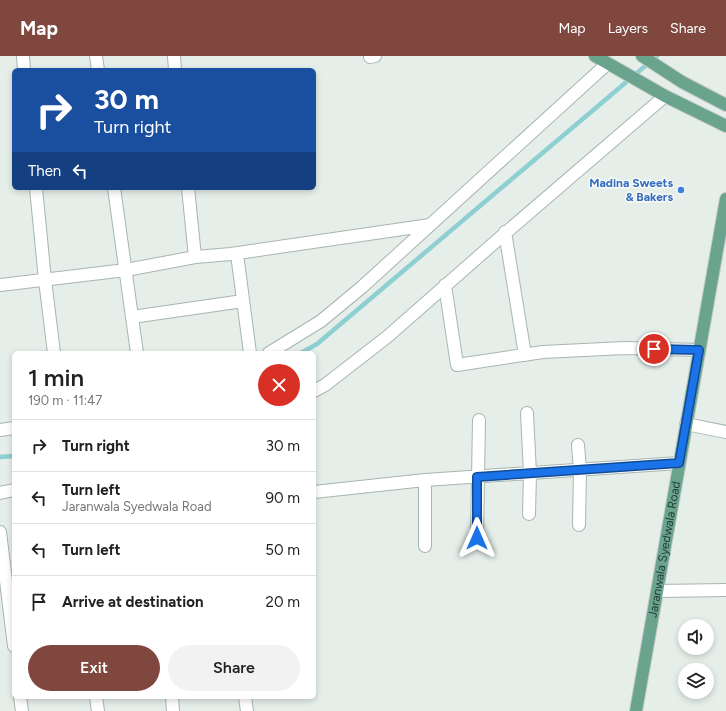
<!DOCTYPE html>
<meta charset="utf-8">
<style>
:root{--surface:#fff;--page:#f2f2f2;--text:#222;--muted:#767676;--line:#e0e0e0;--accent:#7f473e}
body{margin:0;font-family:Figtree,sans-serif;background:var(--page);color:var(--text);height:100vh;display:flex;flex-direction:column;font-size:15px;white-space:nowrap}
*{box-sizing:border-box;margin:0}
p{font-size:13px;color:var(--muted)}
.icon{flex:none;width:22px;height:22px;fill:none;stroke:currentColor;stroke-width:2;stroke-linecap:round;stroke-linejoin:round}
.map{position:relative;flex:1;overflow:hidden}
.panel{position:absolute;left:12px;top:295px;width:304px;height:348px;display:flex;flex-direction:column;background:var(--surface);border-radius:6px;box-shadow:0 2px 6px #0003}
.panel>*{flex:none}
.hud{position:absolute;left:12px;top:12px;width:304px;height:122px;border-radius:6px;box-shadow:0 2px 6px #0003;background:#1a4fa0;color:#fff;overflow:hidden}
.buttons{position:absolute;left:678px;top:563px;display:grid;gap:8px}
.buttons a{display:grid;place-items:center;width:36px;height:36px;border-radius:50%;background:var(--surface);box-shadow:0 2px 6px #0003;font-size:20px}
.pin{position:absolute;display:grid;place-items:center;width:34px;height:34px;color:#fff;margin:-17px;border:2px solid #fff;border-radius:50%;box-shadow:0 1px 4px #0007}
.me{position:absolute;width:44px;margin:-22px;rotate:0deg;stroke-linejoin:round;filter:drop-shadow(0 0 3px #0008)}
.turn{display:flex;align-items:center;gap:14px;height:84px;padding:0 16px;font-size:18px}
.turn .icon{width:52px;height:52px;stroke-width:2.5}
.turn b{display:block;font-size:28px;line-height:34px}
.then{display:flex;align-items:center;height:38px;padding:0 16px;background:#0003;gap:8px;font-size:15px}
.round{display:grid;place-items:center;flex:none;width:42px;height:42px;border-radius:21px;background:var(--page)}
.headline{display:flex;align-items:center;justify-content:space-between;height:68px;padding:0 16px}
h1{font-size:24px;font-weight:600;line-height:30px}
.primary-button{display:flex;gap:8px;margin-top:auto;padding:8px 16px}
.primary-button a{flex:1;height:46px;border-radius:24px;background:var(--accent);color:#fff;font-size:16px;font-weight:600;line-height:46px;text-align:center}
.primary-button a+a{background:var(--page);color:var(--text)}
ul{padding:0;list-style:none}
li{display:flex;align-items:center;gap:12px;height:52px;padding:0 16px;border-top:1px solid var(--line)}
li div{flex:1}
li b{display:block;font-size:15px}
li em{font-style:normal}
header{display:flex;align-items:center;gap:24px;box-sizing:border-box;height:56px;padding:0 20px;background:var(--accent);color:#fff}
header strong{font-size:19px}
nav{display:flex;gap:22px;margin-inline-start:auto;font-size:14px}
.map>svg:first-child{display:block}
</style>
<header>
<strong>Map</strong>
<nav><a>Map</a><a>Layers</a><a>Share</a></nav>
</header>
<div class="map">
<svg width="726" height="655" viewBox="0 0 726 655">
<rect width="100%" height="100%" fill="#e5eee9"/>
<g fill="none" stroke-linecap="round" stroke-linejoin="round">
<!-- stream -->
<path stroke="#8ecfd2" stroke-width="4.5" d="M301,297L317,288L657,0
M0,401L14,400"/>
<!-- street casing -->
<g stroke="#a7b6b0" stroke-width="14">
<path id="street" d="M23,0L24,14
M96,0L98,14
M174,0L175,14
M370,1L375,0
M36,132L45,224L54,297
M114,132L137,297
M188,132L195,201
M505,176L525,299
M237,198L250,297
M0,229L126,214L195,201L231,198L430,169
M445,229L457,309L543,296L624,292L699,294
M132,261L243,245
M269,297L321,265L362,231L608,7
M314,335L325,329L387,281L502,180L665,40
M527,357L530,417L529,458
M686,368L726,376
M0,374L14,372
M578,389L580,414L579,469
M425,424V490
M314,436L425,424L679,407
M0,437L14,434
M0,476L14,590
M477,482L479,364
M657,535L726,534
M20,641L22,655
M96,641L98,655
M172,641L173,655
M245,641L247,655"/>
</g>
<!-- primary casing -->
<g stroke="#c2cac7" stroke-width="14">
<g id="primary">
<path d="M595,0L665,40L726,70"/>
<path d="M642,0L682,26L726,49"/>
<path id="s1" d="M636,655L726,143"/>
</g>
</g>
<!-- street -->
<use href="#street" stroke="#fff" stroke-width="12"/>
<!-- primary -->
<use href="#primary" stroke="#6aa38e" stroke-width="12"/>
</g>
<g fill="none" stroke-linecap="round" stroke-linejoin="round">
<!-- route casing -->
<g stroke="#114b97" stroke-width="10">
<path id="route" d="M477,482V421L679,407L699,294L654,293"/>
</g>
<!-- route -->
<use href="#route" stroke="#1a73e8" stroke-width="7"/>
</g>
<!-- markers -->
<circle fill="#3f7fe0" stroke="#f6faf8" stroke-width="1.5" cx="681" cy="134" r="4"/>
<g text-anchor="middle" dominant-baseline="central" stroke-width="3" stroke-linejoin="round" paint-order="stroke">
<!-- shop labels -->
<g font-size="12" font-weight="bold" fill="#366cbe" stroke="#f6faf8" text-anchor="end">
<text x="673" y="127">Madina Sweets<tspan x="673" dy="14">&amp; Bakers</tspan></text>
</g>
<!-- street labels -->
<g font-size="12" fill="#244036" stroke="#f6faf8">
<text stroke="none"><textPath href="#s1" startOffset="164">Jaranwala Syedwala Road</textPath></text>
</g>
</g>
</svg>
<div class="buttons">
<a><svg class="icon" aria-label="sound" viewBox="0 0 24 24"><path d="M4 9h4l5-4v14l-5-4H4zM17 9q2 3 0 6"/></svg></a>
<a><svg class="icon" aria-label="layers" viewBox="0 0 24 24"><path d="M12 4l9 5-9 5-9-5zM3 14l9 5 9-5"/></svg></a>
</div>
<div class="pin" style="left:654px;top:293px;background:#d93025"><svg class="icon" aria-label="arrive" viewBox="0 0 24 24"><path d="M6 21V4h12l-3 4 3 4H6"/></svg></div>
<svg class="me" style="left:477px;top:482px" viewBox="-20 -20 40 40"><path d="M0-17L14 15 0 8-14 15z" fill="#1a73e8" stroke="#fff" stroke-width="4"/></svg>
<div class="hud">
<div class="turn"><svg class="icon" aria-label="right" viewBox="0 0 24 24"><path d="M7 20v-9h11M14 6l5 5-5 5"/></svg><div><b>30 m</b>Turn right</div></div>
<div class="then">Then<svg class="icon" aria-label="left" viewBox="0 0 24 24"><path d="M17 20v-9H6M10 6l-5 5 5 5"/></svg></div>
</div>
<section class="panel">
<div class="headline"><div><h1>1 min</h1><p>190 m · 11:47</p></div><a class="round" style="background:#d93025;color:#fff"><svg class="icon" aria-label="close" viewBox="0 0 24 24"><path d="M6 6l12 12M18 6L6 18"/></svg></a></div>
<ul>
<li><svg class="icon" aria-label="right" viewBox="0 0 24 24"><path d="M7 20v-9h11M14 6l5 5-5 5"/></svg><div><b>Turn right</b></div><em>30 m</em></li>
<li><svg class="icon" aria-label="left" viewBox="0 0 24 24"><path d="M17 20v-9H6M10 6l-5 5 5 5"/></svg><div><b>Turn left</b><p>Jaranwala Syedwala Road</p></div><em>90 m</em></li>
<li><svg class="icon" aria-label="left" viewBox="0 0 24 24"><path d="M17 20v-9H6M10 6l-5 5 5 5"/></svg><div><b>Turn left</b></div><em>50 m</em></li>
<li><svg class="icon" aria-label="arrive" viewBox="0 0 24 24"><path d="M6 21V4h12l-3 4 3 4H6"/></svg><div><b>Arrive at destination</b></div><em>20 m</em></li>
</ul>
<div class="primary-button"><a>Exit</a><a>Share</a></div>
</section>
</div>
